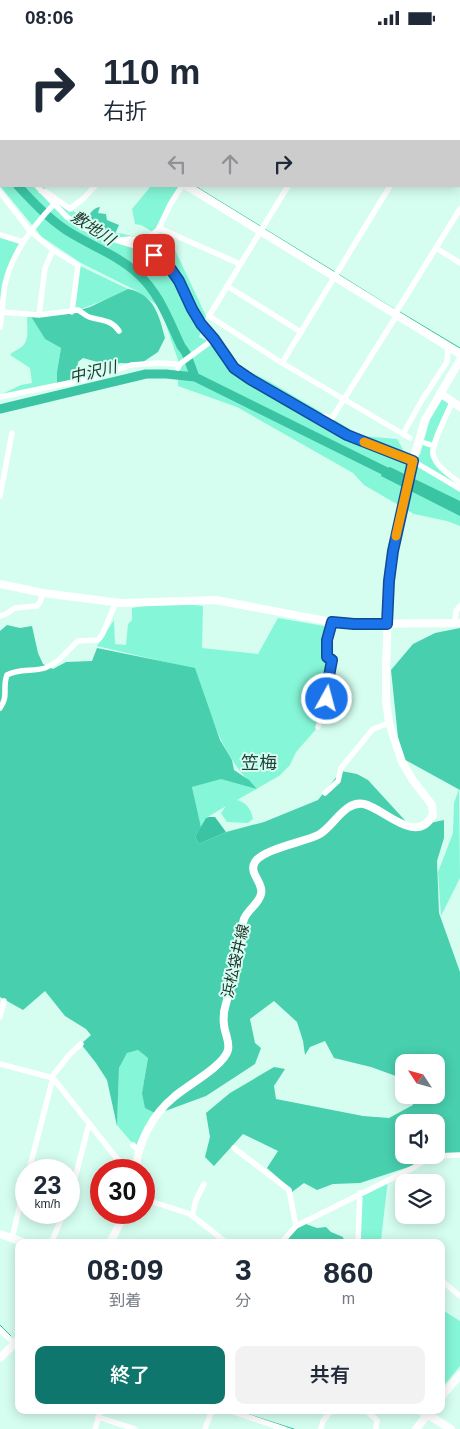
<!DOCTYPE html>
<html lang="ja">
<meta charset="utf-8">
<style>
:root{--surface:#fff;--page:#f2f2f3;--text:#1f2937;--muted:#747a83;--accent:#0f766e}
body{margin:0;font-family:Helvetica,"Noto Sans JP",sans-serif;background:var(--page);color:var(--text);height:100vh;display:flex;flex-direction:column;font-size:19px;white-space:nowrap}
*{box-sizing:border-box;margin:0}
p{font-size:16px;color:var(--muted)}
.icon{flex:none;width:28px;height:28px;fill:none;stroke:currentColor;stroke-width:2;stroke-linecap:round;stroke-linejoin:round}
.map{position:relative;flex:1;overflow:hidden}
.side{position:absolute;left:15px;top:1204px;width:430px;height:175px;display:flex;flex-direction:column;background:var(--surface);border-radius:10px;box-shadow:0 2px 12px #0003}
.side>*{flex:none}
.hud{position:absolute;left:0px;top:0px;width:460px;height:152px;box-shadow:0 2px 12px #0003;background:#fff;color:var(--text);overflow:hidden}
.needle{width:32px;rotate:306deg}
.fabs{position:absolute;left:395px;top:1019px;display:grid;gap:10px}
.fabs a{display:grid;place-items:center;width:50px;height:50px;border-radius:10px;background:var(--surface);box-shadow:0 2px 12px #0003;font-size:25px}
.speed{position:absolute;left:15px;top:1124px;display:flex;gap:10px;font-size:25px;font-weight:700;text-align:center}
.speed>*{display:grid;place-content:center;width:65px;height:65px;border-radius:50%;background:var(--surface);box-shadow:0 2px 12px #0003;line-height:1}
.speed small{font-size:12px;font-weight:400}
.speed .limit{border:8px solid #d22;background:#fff;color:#111}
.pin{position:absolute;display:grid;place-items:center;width:42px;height:42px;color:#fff;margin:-21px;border-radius:10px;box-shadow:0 2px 8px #0006}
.me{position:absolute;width:55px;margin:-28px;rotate:7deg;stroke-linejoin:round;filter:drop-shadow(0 0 4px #0008)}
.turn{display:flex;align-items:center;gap:18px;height:105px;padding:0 20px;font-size:22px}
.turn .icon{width:65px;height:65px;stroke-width:2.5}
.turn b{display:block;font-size:35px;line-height:42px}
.lanes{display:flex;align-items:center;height:48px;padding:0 20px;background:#0003;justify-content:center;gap:25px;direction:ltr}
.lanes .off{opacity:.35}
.eta{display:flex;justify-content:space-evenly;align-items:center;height:85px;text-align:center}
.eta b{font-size:30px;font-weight:600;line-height:35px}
.button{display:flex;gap:10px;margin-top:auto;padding:10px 20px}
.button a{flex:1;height:58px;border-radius:10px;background:var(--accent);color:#fff;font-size:20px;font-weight:600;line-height:58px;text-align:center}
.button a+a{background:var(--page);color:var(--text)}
.status{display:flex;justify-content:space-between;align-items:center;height:35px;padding:0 25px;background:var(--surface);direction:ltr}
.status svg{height:14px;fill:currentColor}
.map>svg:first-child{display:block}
</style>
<div class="status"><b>08:06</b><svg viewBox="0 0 49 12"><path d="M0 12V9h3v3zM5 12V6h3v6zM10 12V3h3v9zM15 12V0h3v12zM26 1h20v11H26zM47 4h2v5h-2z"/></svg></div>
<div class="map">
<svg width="460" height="1394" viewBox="0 0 460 1394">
<rect width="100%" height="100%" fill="#d5fef0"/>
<!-- green -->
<path fill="#85f6d7" d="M0,116L1,151H42L73,176L87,185L88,190C103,199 119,196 135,202C146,206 155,215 164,223L175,215L206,281L199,302L218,311V319L220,321L270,347L362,401L397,404L406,420H420L430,384L443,363L449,369L432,419L438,428L460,447V491L447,486L414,479L364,450L353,438L237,372L178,351V325L160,272L137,256L81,228L42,202L0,151Z
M151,151H182L159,193L153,197L141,190L135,189L132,174Z
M0,200L23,207L7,243L0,278Z
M78,230L128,254L110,263L73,277Z
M30,280L45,304L61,313L57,337V349L0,360L21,350L32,348L30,333L10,320C13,316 16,316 20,313C30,307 27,294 27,283Z
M169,567L203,571L202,613L258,619L278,583L324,591L332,625L318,692L296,717L290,730L279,741L237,765C247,768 251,774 253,784L248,788L227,787L221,778L226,771L206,783L201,792L192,752L221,743L256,753C221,722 210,677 195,634L97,611L114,585L115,609L126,610L128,589L132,585V573Z
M459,754L460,843L441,881L438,837L453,798L454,768Z
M138,1015L148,1023L142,1058L157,1079L139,1116L117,1090L119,1033L127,1018Z
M388,1144L381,1205L378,1207L358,1208L360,1158Z
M441,1274L460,1286V1331L441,1354Z"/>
<!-- forest -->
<path fill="#48cfae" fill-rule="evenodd" d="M100,172L98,178L106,179L107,185L119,190L115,199C105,197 90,196 87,185C89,179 93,173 100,172Z
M128,254C154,259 159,280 165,303L158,317L140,329L120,328L112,331L83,323L78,327L76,344L57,349V337L61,313L45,304L30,280L73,277L90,272Z
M7,590L20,593L32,591L38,618L43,629L53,634L66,627L92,626L97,613L195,633L220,705L232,725L234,735L249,745L257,754L221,744L192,752L201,792L195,802L199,809L226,797L264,787L318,765L341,736L357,739L368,745L411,792L444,785V803L437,826L439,878L460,937V1120H445L360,1148L333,1149L317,1155L304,1148L292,1157L283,1147L267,1133L278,1116L243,1099L214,1131L205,1122L210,1102L206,1078L230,1058L274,1032L285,1034L274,1051L276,1064L363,1081L389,1083L413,1070L412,1060H436V1028H404V1044L371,1032L334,1023L325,1006L310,1012L305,1020L303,1006L297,987L274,966L250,984L255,1008L261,1013L255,1029L206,1061L157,1079L145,1073L142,1058L148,1023L138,1015L127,1018L119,1033L117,1091L107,1045L96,1028L81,1009L91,1000L86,994L65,981L45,956L23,975L0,962V596ZM404,1088H436V1120H404Z
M460,593V755L400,722L391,635L413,609L435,598Z
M303,1188L317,1193L326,1192L331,1197L343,1202L344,1207L281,1208Z"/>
<!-- water -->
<path fill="#3ac4a3" d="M390,432L460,466V481L381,441L383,435Z
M209,782H215L226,797L199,809L195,802L206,783Z"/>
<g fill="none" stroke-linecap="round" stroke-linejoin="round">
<!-- stream -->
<path stroke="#3ac4a3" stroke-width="1" d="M36,0L37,1
M459,122L460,123
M195,151L260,191
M263,193L335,237
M338,239L394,274
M400,277L460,313
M0,1290L11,1301
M244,1378L294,1394"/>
<!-- river -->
<path stroke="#3ac4a3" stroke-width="9" d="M0,133L1,134
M18,151C33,167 48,183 66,195C89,210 118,220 138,239C160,259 169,286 181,311L186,318L195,342
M0,374L146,339H166L195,342L393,440"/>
<!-- street -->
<path stroke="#fff" stroke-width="5.5" d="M305,0L306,1
M11,1V0
M172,1V0
M409,1L411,0
M0,7H1
M459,38L460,36
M0,90L1,88
M0,111L1,112
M37,151L67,182L80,191L96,199L139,212L154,220L170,233L179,246L192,274L201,289L214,304L234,333L250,344L347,400L413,426L460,454
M288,151L209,281L282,328L410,403
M41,156L46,157L70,174L84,163L95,151
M0,157L30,196L53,215L78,230L72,277
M159,193L240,229
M0,200L23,207
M120,205L130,204L144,206L158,195L171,168L182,151
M436,213L460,228
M227,251L301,297
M2,277L39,280L45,233L53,215
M395,279L460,174
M39,280L78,275C82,277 86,281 89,282C101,286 111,284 119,296
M0,292C3,278 2,263 5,249C13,216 32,193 54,169
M282,328L390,151
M178,333L180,329L214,304
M0,362L93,343L131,330L158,328L176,329
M452,367C448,378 431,409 433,419C435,431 451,441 460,448
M316,380L332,383L397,280
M403,399L422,365L447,327L448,311
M425,408L434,411
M0,461L12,398
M0,581L6,579L15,573L37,571L40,567L43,558
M455,588L456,576L460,571
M0,673C9,661 2,653 7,640C19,633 33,637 45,633C59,628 68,615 78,606L98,605L102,600L116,567
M318,692L327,664V652L332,625L327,622V605L332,587
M325,758L338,746L341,733L373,694L389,688
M0,982L4,966
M0,1029L53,1043L126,1135
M133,1110L139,1116
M234,1113L289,1155L296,1191
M29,1135L54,1039L70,1019L81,1009
M144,1164L190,1179L227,1208
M69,1166L89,1089
M192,1181L196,1165L204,1149
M12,1203L26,1146
M51,1208L64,1178
M281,1208L296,1191L413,1133C428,1122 442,1120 460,1120
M358,1208L360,1158
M441,1245L460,1261
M0,1295L19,1313
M228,1375L284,1394
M365,1375L377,1385L376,1394
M98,1382L135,1394
M95,1394L101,1375
M205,1394L212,1375
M321,1394L323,1386L332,1375"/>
<!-- secondary -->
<path stroke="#fff" stroke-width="8" d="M31,0L32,1
M187,151L460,319
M440,358L460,372
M0,549L43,558L121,568L216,565L332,587L354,589L460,588
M136,1135C137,1108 153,1079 174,1062C186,1051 224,1031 228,1015C230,1006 224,997 224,989C223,985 224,981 224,977C229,955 236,933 241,910C243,902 241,892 244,884C248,874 259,869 261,859C264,848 248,838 255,827C263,814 304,807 318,800C333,793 344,765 364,769C385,774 416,811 433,780L432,770L412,744L402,727L389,688L386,665V635L389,546L393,516L412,429L425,385L460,325
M0,1199L25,1208
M110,1208L125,1178
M0,1323L19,1304
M441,1362L460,1340
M420,1375L451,1394
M416,1394L431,1375"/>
</g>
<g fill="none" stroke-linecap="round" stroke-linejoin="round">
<!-- route casing -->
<g stroke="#114b97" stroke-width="12">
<path id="route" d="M154,220L170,233L179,246L192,274L201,289L214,304L234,333L250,344L347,400L413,426L393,516L389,546L387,589H354L332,587L327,605V622L332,625L327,652V664"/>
</g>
<!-- route -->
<use href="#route" stroke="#1a73e8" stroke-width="9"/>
<!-- slow -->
<path stroke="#f59e0b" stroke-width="9" d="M364,407L413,426L396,501"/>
</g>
<g text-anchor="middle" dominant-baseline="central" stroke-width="4" stroke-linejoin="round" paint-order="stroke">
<!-- street labels -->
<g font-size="15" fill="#1c2c27" stroke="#d5fef0">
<text transform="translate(235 926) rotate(-77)">浜松袋井線</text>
</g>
<!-- water labels -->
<g font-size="16" font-style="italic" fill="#1f362f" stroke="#d5fef0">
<text transform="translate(93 193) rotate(33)">敷地川</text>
<text transform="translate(93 337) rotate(-13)">中沢川</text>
</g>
<!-- quarter labels -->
<g font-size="18" fill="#20443a" stroke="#d5fef0">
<text x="259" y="728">笠梅</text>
</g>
</g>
</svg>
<div class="fabs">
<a><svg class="needle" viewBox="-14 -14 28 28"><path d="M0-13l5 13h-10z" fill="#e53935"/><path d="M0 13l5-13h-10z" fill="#747a83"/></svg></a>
<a><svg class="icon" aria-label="sound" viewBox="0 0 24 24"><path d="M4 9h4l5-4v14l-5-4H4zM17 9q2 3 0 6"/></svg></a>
<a><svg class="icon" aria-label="layers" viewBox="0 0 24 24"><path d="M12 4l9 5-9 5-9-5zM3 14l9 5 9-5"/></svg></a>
</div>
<div class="speed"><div>23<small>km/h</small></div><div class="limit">30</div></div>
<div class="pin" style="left:154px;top:220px;background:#d93025"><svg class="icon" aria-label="arrive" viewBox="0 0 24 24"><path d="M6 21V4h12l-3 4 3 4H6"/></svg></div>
<svg class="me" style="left:327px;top:664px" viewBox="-20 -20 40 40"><circle r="17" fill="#1a73e8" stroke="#fff" stroke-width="3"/><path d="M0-11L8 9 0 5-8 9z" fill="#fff"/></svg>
<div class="hud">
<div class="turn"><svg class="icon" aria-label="right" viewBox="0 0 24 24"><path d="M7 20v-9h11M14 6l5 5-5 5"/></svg><div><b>110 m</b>右折</div></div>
<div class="lanes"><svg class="icon off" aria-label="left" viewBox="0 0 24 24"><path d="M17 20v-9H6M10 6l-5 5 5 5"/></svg><svg class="icon off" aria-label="ahead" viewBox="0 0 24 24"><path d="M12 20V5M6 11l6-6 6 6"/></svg><svg class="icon" aria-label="right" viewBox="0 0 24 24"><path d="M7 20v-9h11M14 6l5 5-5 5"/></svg></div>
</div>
<section class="side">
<div class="eta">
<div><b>08:09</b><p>到着</p></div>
<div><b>3</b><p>分</p></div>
<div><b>860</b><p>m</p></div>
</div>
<div class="button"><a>終了</a><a>共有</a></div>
</section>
</div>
